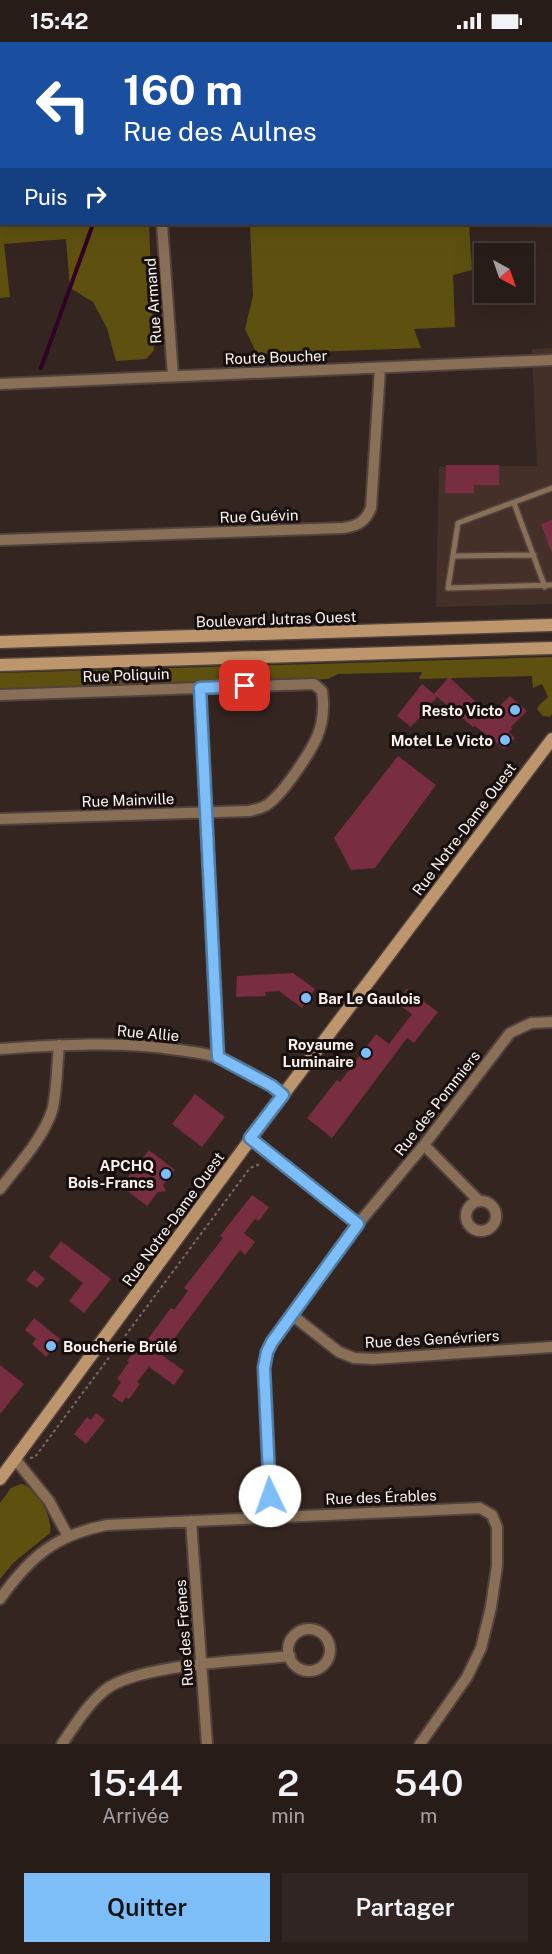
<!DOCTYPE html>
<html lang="fr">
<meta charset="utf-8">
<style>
:root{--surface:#281c19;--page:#302522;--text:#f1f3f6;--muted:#a5a1a2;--line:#443a38;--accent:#7dbef9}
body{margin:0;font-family:"Public Sans",sans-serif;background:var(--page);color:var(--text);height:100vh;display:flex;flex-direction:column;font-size:22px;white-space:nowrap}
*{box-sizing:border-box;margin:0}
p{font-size:20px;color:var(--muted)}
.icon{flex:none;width:33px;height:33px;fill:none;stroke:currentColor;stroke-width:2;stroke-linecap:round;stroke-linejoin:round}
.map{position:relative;height:1702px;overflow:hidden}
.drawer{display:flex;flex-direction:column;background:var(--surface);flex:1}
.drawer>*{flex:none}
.hud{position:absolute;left:0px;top:0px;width:552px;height:183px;box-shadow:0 6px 24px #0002,0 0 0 2px var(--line);background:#1a4fa0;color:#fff;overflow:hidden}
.needle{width:39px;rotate:140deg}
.buttons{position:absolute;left:474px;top:201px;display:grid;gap:12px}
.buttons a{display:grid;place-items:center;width:60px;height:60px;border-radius:0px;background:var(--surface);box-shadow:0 6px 24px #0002,0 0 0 2px var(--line);font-size:30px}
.pin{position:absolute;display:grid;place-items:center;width:51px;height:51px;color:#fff;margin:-26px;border-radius:12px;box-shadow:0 3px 9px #0006}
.me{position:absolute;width:66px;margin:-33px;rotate:357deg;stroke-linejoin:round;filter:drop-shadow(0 0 4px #0008)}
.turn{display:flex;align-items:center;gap:21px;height:126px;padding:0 24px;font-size:27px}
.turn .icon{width:78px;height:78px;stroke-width:2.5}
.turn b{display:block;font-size:42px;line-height:51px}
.then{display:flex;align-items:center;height:57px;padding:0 24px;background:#0003;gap:12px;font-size:22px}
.eta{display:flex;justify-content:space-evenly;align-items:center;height:102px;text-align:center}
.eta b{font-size:36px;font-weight:600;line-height:42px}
.cta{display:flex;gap:12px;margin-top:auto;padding:12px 24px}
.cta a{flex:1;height:69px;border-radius:0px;background:var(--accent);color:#111;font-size:24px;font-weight:600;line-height:69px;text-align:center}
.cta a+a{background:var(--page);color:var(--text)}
.status{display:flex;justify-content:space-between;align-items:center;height:42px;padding:0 30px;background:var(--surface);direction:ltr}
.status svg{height:16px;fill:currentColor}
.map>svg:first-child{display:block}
</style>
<div class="status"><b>15:42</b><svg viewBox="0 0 49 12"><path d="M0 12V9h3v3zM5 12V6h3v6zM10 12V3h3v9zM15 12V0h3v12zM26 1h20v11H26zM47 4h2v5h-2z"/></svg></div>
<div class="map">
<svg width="552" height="1702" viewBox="0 0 552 1702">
<rect width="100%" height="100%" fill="#352521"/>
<!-- built -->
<path fill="#452f29" d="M552,306V562L436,565L439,425L537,424L532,307Z"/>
<!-- green -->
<path fill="#5e5110" d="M0,0H99L2,2V182H149L154,308L146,317L116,319L107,286L93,260L70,246L66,197L4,202L10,255L0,256Z
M134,0H552V86L551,87L550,2L134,1Z
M250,182H469L472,228L453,233L455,285L414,287L421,306L257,312L245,287L253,254Z
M552,615V672L550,675L543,674L537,667L539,663L548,655L542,642L533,646L532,634L419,637L422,630L338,632L328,637L0,648V631Z
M21,1442C37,1444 53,1476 50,1491L13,1521L0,1537V1461L11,1446Z"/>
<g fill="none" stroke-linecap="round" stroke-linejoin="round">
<!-- stream -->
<path stroke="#2f0226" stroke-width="4" d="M160,2L161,0
M41,326L93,182"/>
</g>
<!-- building -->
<path fill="#792d41" d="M446,423H499V443H474V451H445Z
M552,478V509H551L541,482Z
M449,635L490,673L510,654L527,669L511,685L512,687L509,690L515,696L504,707L475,684L473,685L437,655L411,685L397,674L422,642L434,652Z
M398,714L436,743L375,826L351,828L334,796Z
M293,931L315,947L302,966L279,949L265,950L266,954L236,955L237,934Z
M407,947L438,970L414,1001L407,996L332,1096L307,1076L337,1038L340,1040L376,992L389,1002L402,985L412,972L396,961Z
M195,1052L225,1075L202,1105L172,1082Z
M149,1108L175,1128L163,1143L166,1149L158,1150L147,1164L121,1144Z
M252,1153L269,1165L259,1179L255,1177L244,1191L255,1200L245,1213L240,1208L162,1313L184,1329L174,1343L149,1325L137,1340L140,1342L129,1357L126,1355L122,1361L112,1354L121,1340L117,1337L129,1320L127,1319L136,1307L139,1309L171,1266L174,1268L188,1249L184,1246L223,1196L220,1194Z
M61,1199L111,1237L84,1271L69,1259L83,1241L49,1215Z
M34,1228L45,1237L37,1246L26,1238Z
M34,1276L60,1297L46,1315L32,1302L36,1297L25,1288Z
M0,1323L24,1342L0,1372Z
M96,1371L105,1378L86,1402L74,1392L87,1375L91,1378Z"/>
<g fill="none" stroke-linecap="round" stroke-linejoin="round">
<!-- lane casing -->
<g stroke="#51423e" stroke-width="8">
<path id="lane" d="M552,446L458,481L448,546L552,543
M514,461L545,545
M453,514L534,513"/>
</g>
<!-- street casing -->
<g stroke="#51423e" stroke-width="14">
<path id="street" d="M0,122H2
M162,182L173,334
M0,342L552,318
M0,498L343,486C358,484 365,480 371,466L380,327
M200,646L218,1015
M0,653L314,642L322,649C324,663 323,681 317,695C310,711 287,745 274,757C267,765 258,767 249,769L0,777
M0,1007C60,1003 119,999 179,1008C192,1010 207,1011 219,1016C241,1025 265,1038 283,1053
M250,1096L358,1182
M424,1103L479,1159
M0,1147C18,1123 42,1098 52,1069C57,1051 57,1022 59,1003
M466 1174a15 15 0 1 1 30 0a15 15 0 1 1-30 0Z
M292,1273L339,1310L354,1316L374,1317L552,1305
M15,1417L49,1459L68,1494
M271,1475L264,1326L267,1310L272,1300L358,1182L424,1103L510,991L531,981L552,980
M191,1479L207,1702
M0,1557C30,1515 55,1493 107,1483L480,1466L492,1473L497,1485V1524L491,1565L481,1606L467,1635L420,1702
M288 1608a21 21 0 1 1 42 0a21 21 0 1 1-42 0Z
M62,1702C75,1683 87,1663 105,1648C138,1622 246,1619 290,1614"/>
</g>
<!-- secondary casing -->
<g stroke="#51423e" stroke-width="15">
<path id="secondary" d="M0,600L552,583
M0,623L552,606
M0,1437L283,1053L552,697"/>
</g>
<!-- path -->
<path stroke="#7a6c68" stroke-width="2" stroke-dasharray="3 3" stroke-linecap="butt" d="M30,1416L35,1415L250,1126L260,1122"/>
<!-- lane -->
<use href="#lane" stroke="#886f56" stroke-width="5"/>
<!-- street -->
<use href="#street" stroke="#886f56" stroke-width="10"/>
<!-- secondary -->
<use href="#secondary" stroke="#be966d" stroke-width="12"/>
</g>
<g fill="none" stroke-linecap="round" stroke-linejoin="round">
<!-- route casing -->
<g stroke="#517ca2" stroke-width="15">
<path id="route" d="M245,644L200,646L218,1015L272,1044L283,1053L250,1096L358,1182L272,1300L267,1310L264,1326L270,1454"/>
</g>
<!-- route -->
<use href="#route" stroke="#7dbef9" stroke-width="10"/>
</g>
<!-- markers -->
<g fill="#7dbef9" stroke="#17100e" stroke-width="2">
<circle cx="515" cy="668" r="6"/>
<circle cx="505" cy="698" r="6"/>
<circle cx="306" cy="956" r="6"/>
<circle cx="366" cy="1011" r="6"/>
<circle cx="166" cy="1132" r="6"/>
<circle cx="51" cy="1304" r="6"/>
</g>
<g text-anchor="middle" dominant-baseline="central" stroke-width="6" stroke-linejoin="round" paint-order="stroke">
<!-- street labels -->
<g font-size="15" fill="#fcf2ee" stroke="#17100e">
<text transform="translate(153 259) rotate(-94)">Rue Armand</text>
<text transform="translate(276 315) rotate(-2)">Route Boucher</text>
<text transform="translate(259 474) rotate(-2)">Rue Guévin</text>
<text transform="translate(276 577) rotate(-2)">Boulevard Jutras Ouest</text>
<text transform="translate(126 633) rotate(-2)">Rue Poliquin</text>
<text transform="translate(128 758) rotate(-2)">Rue Mainville</text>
<text transform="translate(464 787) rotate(-53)">Rue Notre-Dame Ouest</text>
<text transform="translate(148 991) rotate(5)">Rue Allie</text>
<text transform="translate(437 1061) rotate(-52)">Rue des Pommiers</text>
<text transform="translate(173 1177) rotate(-54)">Rue Notre-Dame Ouest</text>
<text transform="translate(432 1297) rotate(-3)">Rue des Genévriers</text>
<text transform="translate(381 1455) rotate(-2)">Rue des Érables</text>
<text transform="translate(184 1591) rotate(-94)">Rue des Frênes</text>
</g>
<!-- poi labels -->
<g font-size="15" font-weight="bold" fill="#fcf2ee" stroke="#17100e" text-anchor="end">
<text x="503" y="668">Resto Victo</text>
<text x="493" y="698">Motel Le Victo</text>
<text x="318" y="956" text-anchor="start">Bar Le Gaulois</text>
<text x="354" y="1002">Royaume<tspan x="354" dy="17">Luminaire</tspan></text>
<text x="154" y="1123">APCHQ<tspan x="154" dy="17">Bois-Francs</tspan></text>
<text x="63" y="1304" text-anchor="start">Boucherie Brûlé</text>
</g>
</g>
</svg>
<div class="buttons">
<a><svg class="needle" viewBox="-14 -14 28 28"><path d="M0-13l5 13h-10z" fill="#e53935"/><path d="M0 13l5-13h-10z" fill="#a5a1a2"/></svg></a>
</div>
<div class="pin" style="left:245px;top:644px;background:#d93025"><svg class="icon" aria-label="arrive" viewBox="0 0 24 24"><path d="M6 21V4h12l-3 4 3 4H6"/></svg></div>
<svg class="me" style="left:270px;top:1454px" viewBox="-20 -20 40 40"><circle r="19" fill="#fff"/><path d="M0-13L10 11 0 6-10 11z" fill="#7dbef9"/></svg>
<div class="hud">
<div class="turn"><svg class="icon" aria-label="left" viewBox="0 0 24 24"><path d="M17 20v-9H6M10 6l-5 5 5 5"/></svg><div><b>160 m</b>Rue des Aulnes</div></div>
<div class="then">Puis<svg class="icon" aria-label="right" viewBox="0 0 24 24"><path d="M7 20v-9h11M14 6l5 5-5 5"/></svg></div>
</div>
</div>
<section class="drawer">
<div class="eta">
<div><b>15:44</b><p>Arrivée</p></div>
<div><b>2</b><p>min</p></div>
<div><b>540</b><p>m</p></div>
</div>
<div class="cta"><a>Quitter</a><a>Partager</a></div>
</section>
